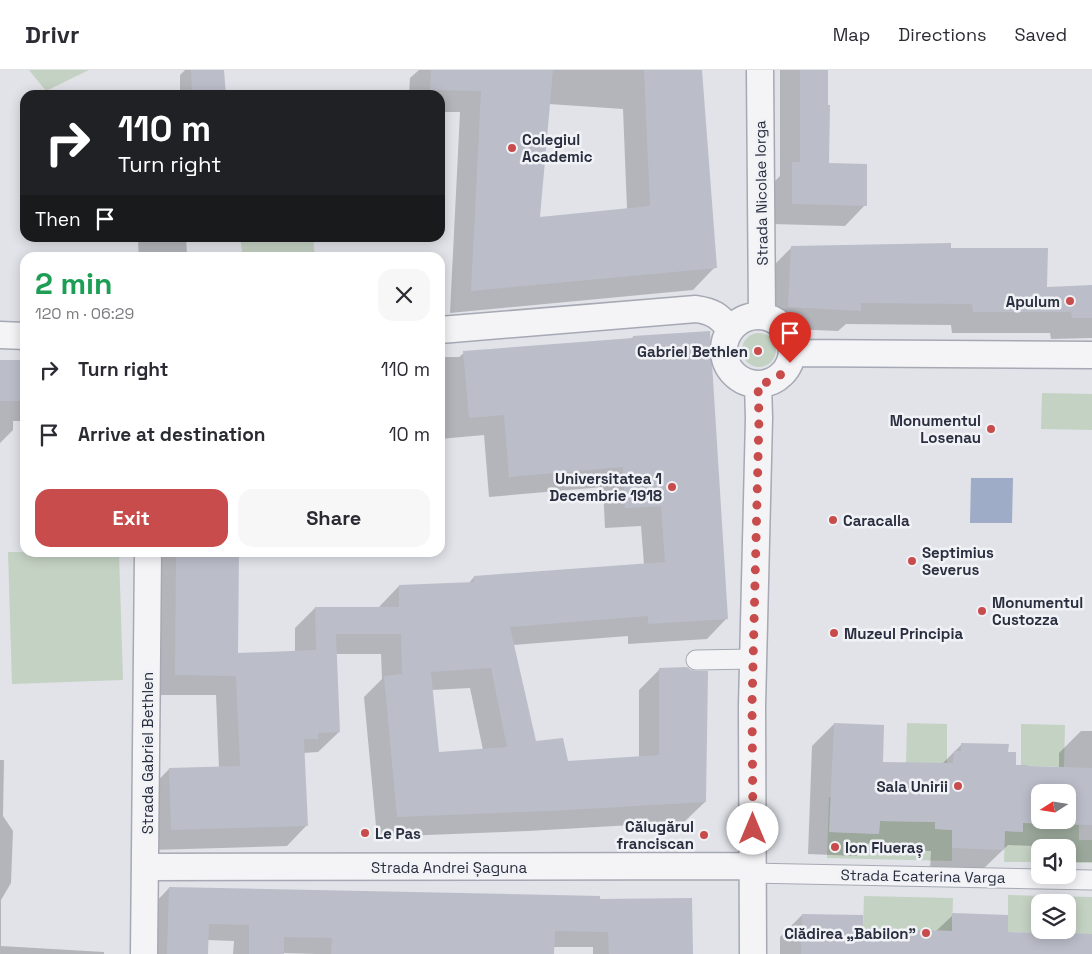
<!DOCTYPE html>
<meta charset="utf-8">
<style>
:root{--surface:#fff;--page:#f7f7f7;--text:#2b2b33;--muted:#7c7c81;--line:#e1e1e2;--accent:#c84c4c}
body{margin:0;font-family:"Space Grotesk",sans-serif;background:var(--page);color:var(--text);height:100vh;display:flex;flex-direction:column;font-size:19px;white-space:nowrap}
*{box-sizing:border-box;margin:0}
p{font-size:16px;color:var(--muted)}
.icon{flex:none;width:28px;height:28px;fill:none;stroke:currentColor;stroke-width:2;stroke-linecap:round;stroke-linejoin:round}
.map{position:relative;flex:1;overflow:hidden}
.details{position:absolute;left:20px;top:182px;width:425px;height:305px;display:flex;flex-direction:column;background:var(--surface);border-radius:15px;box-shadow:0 2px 12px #0003}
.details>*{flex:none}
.banner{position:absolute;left:20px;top:20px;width:425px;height:152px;border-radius:15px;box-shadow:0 2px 12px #0003;background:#202124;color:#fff;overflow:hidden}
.needle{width:32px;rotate:258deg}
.tools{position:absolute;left:1031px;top:714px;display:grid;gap:10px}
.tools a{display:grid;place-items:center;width:45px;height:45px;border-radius:10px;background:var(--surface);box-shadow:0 2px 12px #0003;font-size:25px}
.pin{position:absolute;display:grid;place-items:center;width:42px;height:42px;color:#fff;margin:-51px -21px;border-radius:50% 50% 50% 0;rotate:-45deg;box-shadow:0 0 5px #0007}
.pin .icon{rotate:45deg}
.me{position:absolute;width:55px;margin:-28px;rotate:0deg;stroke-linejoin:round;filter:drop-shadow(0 0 4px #0008)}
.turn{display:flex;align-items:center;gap:18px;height:105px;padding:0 15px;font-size:22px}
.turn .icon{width:65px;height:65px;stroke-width:2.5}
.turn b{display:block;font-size:35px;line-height:42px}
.then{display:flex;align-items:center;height:48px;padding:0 15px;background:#0003;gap:10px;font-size:19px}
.round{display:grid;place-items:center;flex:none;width:52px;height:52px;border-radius:15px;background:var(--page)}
.head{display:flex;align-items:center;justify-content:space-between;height:85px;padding:0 15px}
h1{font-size:30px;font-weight:600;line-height:38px;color:#1e9e55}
.action{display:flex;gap:10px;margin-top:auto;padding:10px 15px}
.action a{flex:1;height:58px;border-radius:15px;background:var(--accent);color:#fff;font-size:20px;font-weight:600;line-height:58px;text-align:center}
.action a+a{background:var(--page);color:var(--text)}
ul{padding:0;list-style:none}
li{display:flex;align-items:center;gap:15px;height:65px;padding:0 15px}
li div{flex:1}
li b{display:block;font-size:19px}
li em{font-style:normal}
header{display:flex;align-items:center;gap:30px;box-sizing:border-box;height:70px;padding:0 25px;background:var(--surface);border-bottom:1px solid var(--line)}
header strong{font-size:24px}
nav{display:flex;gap:28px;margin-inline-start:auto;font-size:18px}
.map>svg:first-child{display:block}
</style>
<header>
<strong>Drivr</strong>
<nav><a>Map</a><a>Directions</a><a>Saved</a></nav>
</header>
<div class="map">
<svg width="1092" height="884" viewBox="0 0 1092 884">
<rect width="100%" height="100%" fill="#e1e3e9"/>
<!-- green -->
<path fill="#c4d2c3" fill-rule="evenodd" d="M29,0H89L46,21Z
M240,168H313L315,187H243Z
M742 280a17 17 0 1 1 34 0a17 17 0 1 1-34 0Z
M1042,323L1092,324V360L1041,359Z
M8,482L119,483L123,610L12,614Z
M907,653L947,654V693H906Z
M1021,654L1065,655L1064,697L1028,696L1027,695H1021Z
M829,727H831L830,762L879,764L880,751L935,752V759L952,760V791L827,788Z
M1023,753L1079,755V770H1092V793H1068V778H1040V792H1004L1005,761L1023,762Z
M1008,825L1092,827V864L1008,862ZM1040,832H1068V860H1040Z
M864,826L953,828L952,861L863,858Z"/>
<!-- water -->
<path fill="#9eacc7" d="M971,408H1013L1012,453H970Z"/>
<!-- shadow -->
<path fill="#0003" fill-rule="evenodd" d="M185,0H223L225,25H180V5Z
M419,0H700L715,197L693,220L450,243L460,42H440V25H409L410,8ZM549,34L623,39L627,139L539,149Z
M780,0H827V94L865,135L845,156L772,154V114L780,106Z
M143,168H186L187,184L184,188H139L138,173Z
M791,178L950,179L1046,219L1092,216V268L1051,269L1050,263H952L951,255L846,254L838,261L767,258L770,199Z
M633,267L727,548L707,569L628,574V566L513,575L535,672L567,692L639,687V620L660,599L705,732L684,752L528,761L377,767L364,627L382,609L381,584H335L339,662L318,682L303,683L307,755L287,776L151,780L149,720L169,699L219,698L216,625H155L156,482H238L237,584L295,582V558L315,538H379V537L399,516L468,514L474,507L644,495L641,456L605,458L603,417L489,427L484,365L440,369V287H459L464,283L631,269ZM470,618L483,680L438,683L432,620Z
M0,291H25V351H13V360L0,373Z
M834,654L881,693L942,694L962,674L1007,683L1014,696L1059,699V683L1081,661H1092V792H1068V778L1057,777L1008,775L981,801L930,800L931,781H914V774L869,773L856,786L808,784L812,676ZM1040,722H1068V750H1040Z
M0,690H4L3,746L13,761L11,813L1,830V876L104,882V884H0Z
M169,818L599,831L692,884H593V877H553L552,884H317L283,883V884H233L234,871L207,870V884H152L153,835Z
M802,845L861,860L936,861L953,845L1006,863L1092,864V884H780V867Z"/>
<!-- building -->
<path fill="#bbbec9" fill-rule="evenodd" d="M191,0H224L226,25H192Z
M431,0H553L540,147L650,136L644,0H702L717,198L471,221L481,21L430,20Z
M800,0H828V35H830L829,93L867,94V136L792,134V92H800Z
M951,173V178H1048L1047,217L1092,215V248H1072L1071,242H973L972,234L861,233V241L788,237L791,176Z
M710,261L728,549L648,554V546L510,557L536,671L563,668L568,691L659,685V598L687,597L691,600L696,601H708L706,732L549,741L397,747L384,606L402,604L401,564H336L340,662L318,663V669H304L308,756L171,760L169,698L240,696L236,606L175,605L176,482H239L238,583L316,580L315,537H399V515L474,512V506L665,492L661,436L625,438L623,397L509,407L504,345L469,348L463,281L633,268V266ZM491,598L507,677L439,682L431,602Z
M0,290H25V331H0Z
M834,653L884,655L883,692L953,693L954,681H961V673L1009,674L1008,682H1016V695H1028V696L1092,698V755L1023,753V762L1005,761L1004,780L952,778V760L935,759V752L880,751L879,764L829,762ZM1040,722H1068V750H1040Z
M169,817L600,826V829L692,828L693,884H609L608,862L555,861L554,884H331L332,868L284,867V884H249V855L209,854L208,884H167Z
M952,843L1008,845V862L1092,864V884H801L802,844L863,845V858L952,861Z"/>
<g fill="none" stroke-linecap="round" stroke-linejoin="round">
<!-- pedestrian casing -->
<g stroke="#a6a9b3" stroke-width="21">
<path id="pedestrian" d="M696,590L753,589
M753,803L1092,810"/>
</g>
<!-- minor casing -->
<g stroke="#a6a9b3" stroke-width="29">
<path id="minor" d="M760,0L762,246
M724 280a34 34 0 1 1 68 0a34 34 0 1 1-68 0Z
M440,260L696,239C715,242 718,246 731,259
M0,265L25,266
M793,283L1092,285
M146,797L753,796
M144,884L148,482
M753,884L752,636L759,348L758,314"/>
</g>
<!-- pedestrian -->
<use href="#pedestrian" stroke="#f4f4f7" stroke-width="19"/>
<!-- minor -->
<use href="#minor" stroke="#f4f4f7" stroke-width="26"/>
</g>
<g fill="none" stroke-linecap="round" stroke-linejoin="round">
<!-- route -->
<path stroke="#c84c4c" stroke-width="9" stroke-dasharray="0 16.2" d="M753,759L752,636L759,348L758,314C773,312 782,306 790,293"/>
</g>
<!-- markers -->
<g fill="#c84c4c" stroke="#f1f2f6" stroke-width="2">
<circle cx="512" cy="78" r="5"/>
<circle cx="1070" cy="231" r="5"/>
<circle cx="758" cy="281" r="5"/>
<circle cx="991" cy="359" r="5"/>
<circle cx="672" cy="417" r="5"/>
<circle cx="833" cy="450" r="5"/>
<circle cx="912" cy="491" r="5"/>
<circle cx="982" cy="541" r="5"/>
<circle cx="834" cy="563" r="5"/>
<circle cx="958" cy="716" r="5"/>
<circle cx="365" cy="763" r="5"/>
<circle cx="704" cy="765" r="5"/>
<circle cx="835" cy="777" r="5"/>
<circle cx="926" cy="863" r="5"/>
</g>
<g text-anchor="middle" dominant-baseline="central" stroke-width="5" stroke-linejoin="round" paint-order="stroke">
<!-- poi labels -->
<g font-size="15" font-weight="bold" fill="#2a2f40" stroke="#f1f2f6" text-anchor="start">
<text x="522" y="69">Colegiul<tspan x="522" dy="17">Academic</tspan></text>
<text x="1060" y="231" text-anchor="end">Apulum</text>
<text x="748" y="281" text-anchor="end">Gabriel Bethlen</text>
<text x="981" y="350" text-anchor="end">Monumentul<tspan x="981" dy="17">Losenau</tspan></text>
<text x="662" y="408" text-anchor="end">Universitatea 1<tspan x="662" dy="17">Decembrie 1918</tspan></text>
<text x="843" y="450">Caracalla</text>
<text x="922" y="482">Septimius<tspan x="922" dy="17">Severus</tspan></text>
<text x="992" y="532">Monumentul<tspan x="992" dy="17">Custozza</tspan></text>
<text x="844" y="563">Muzeul Principia</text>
<text x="948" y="716" text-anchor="end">Sala Unirii</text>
<text x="694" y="756" text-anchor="end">Călugărul<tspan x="694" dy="17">franciscan</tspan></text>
<text x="375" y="763">Le Pas</text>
<text x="845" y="777">Ion Flueraș</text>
<text x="916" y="863" text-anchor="end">Clădirea „Babilon”</text>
</g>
<!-- street labels -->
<g font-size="15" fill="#2a2f40" stroke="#f1f2f6">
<text transform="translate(761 123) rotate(-91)">Strada Nicolae Iorga</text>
<text transform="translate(147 683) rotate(-90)">Strada Gabriel Bethlen</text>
<text x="449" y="797">Strada Andrei Șaguna</text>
<text transform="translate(923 806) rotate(1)">Strada Ecaterina Varga</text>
</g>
</g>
</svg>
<div class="tools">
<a><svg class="needle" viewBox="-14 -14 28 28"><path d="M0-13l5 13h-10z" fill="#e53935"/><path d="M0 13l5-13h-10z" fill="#7c7c81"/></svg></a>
<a><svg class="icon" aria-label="sound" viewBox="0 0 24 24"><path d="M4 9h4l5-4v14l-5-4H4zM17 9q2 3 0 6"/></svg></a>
<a><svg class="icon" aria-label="layers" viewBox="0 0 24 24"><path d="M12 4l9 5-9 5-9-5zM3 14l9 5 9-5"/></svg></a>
</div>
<div class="pin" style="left:790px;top:293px;background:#d93025"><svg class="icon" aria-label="arrive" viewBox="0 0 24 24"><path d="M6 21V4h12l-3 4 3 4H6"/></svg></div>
<svg class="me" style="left:753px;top:759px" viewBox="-20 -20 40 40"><circle r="19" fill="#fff"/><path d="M0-13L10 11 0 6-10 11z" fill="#c84c4c"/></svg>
<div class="banner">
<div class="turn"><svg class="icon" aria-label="right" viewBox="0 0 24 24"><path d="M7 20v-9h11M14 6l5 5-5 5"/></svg><div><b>110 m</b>Turn right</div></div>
<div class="then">Then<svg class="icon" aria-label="arrive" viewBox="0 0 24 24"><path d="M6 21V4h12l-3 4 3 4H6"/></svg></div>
</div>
<section class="details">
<div class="head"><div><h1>2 min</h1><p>120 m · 06:29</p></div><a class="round"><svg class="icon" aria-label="close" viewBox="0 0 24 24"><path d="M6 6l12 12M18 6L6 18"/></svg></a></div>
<ul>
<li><svg class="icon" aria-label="right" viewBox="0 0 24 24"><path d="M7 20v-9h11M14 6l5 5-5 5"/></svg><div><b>Turn right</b></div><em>110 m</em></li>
<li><svg class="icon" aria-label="arrive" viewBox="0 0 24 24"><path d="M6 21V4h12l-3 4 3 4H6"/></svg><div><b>Arrive at destination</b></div><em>10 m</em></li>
</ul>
<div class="action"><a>Exit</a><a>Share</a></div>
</section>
</div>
